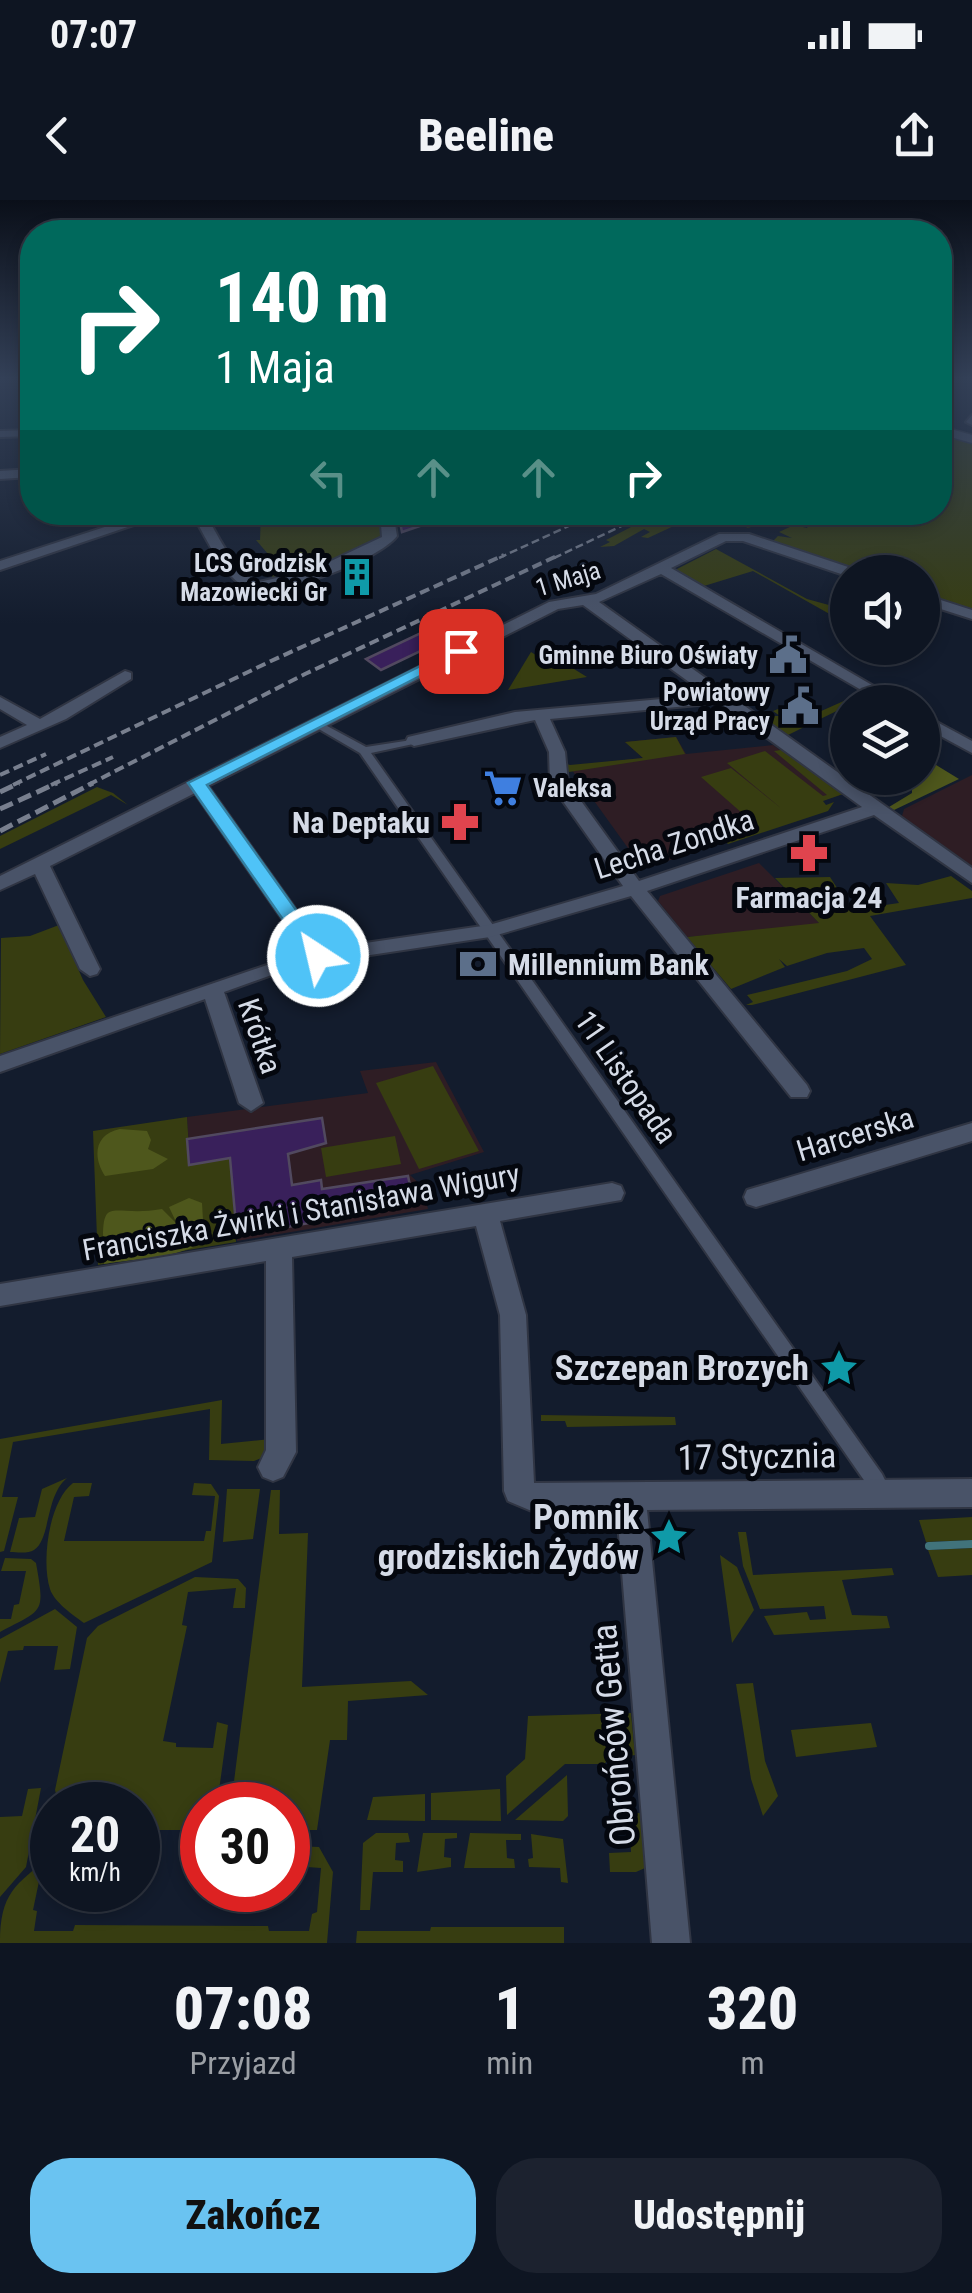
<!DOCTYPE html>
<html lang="pl">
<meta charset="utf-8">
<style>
:root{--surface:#0e1522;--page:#1c222f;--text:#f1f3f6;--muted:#9b9fa5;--line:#2e3440;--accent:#6ac3f1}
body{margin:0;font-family:"Roboto Condensed",sans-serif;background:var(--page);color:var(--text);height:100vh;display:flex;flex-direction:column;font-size:38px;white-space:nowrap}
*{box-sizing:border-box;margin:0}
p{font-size:32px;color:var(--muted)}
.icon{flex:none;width:55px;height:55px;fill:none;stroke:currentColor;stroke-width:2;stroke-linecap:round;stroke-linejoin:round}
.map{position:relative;height:1743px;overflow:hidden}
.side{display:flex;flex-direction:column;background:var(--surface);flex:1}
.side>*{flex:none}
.guide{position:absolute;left:20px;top:20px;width:932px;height:305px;border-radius:40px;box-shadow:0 5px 15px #0003,0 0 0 2px var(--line);background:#00695c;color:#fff;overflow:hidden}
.tools{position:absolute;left:830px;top:355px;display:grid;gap:20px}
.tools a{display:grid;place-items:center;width:110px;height:110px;border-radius:50%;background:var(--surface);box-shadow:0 5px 15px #0003,0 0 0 2px var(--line);font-size:50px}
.speed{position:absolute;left:30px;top:1582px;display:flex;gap:20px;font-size:50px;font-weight:700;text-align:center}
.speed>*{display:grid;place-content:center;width:130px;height:130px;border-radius:50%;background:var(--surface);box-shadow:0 5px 15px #0003,0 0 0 2px var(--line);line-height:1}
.speed small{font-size:25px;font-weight:400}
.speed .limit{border:15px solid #d22;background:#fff;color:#111}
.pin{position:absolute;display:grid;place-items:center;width:85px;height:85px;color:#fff;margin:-42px;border-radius:20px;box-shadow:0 5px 15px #0006}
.me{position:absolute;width:110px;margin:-55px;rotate:325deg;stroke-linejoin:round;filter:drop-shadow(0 0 8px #0008)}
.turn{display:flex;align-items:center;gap:35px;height:210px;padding:0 30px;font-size:45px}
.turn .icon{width:130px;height:130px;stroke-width:2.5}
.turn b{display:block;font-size:70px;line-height:85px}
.lanes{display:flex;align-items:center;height:95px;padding:0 30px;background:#0003;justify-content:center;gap:50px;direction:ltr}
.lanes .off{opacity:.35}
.eta{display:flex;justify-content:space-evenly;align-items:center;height:170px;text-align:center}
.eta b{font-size:60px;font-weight:800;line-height:70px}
.action{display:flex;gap:20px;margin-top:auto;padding:20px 30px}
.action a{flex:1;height:115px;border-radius:40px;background:var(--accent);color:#111;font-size:40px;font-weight:800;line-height:115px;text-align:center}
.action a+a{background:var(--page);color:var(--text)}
.status{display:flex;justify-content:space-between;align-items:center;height:70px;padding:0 50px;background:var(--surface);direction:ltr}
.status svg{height:28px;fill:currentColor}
header{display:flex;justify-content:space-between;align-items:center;height:130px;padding:0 30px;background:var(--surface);font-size:45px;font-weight:800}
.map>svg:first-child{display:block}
</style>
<div class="status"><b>07:07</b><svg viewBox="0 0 49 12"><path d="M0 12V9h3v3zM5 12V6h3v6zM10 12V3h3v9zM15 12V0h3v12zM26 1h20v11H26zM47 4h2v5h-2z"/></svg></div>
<header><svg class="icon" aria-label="back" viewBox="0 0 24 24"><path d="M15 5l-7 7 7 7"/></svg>Beeline<svg class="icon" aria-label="share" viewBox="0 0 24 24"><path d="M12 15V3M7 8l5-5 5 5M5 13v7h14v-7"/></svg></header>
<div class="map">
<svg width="972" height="1743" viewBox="0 0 972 1743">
<rect width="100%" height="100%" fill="#131c2d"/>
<!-- education -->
<path fill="#2e1d24" d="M676,537L686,554L773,545L843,594L800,608L806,615L643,669L569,566L643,558L625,542Z
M972,575V666L902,616L904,609Z
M759,663L820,724L687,737L658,701L660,696Z
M436,862L484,952L410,975L422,986L428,1009L237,1041L231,958L190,964L187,917L368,893L360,871Z"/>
<!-- green -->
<path fill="#373d11" d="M940,233L972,242V410L923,393L922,372H862L772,342L778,336L792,338L779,332L794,325L807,328L809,324L785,321L746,328C759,319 775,321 790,313L940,312Z
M660,312L693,317L648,338L641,337L650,332L644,329L614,346L600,347L610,342L606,340Z
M261,313H377L382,335C354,354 306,380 272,378L274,361L256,340H260Z
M716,349L807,399L847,410V417L842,421L753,371L704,386L675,370Z
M531,452L542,459L553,456L587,477L508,490Z
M864,492L869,495L788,535L760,516H780L773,511L778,509L792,515L806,506L819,512Z
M676,537L685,554L569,572L561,562L570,565L643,558L625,542Z
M781,550L843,594L823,601L826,605L834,602L828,611L728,644L722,638L747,629L751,621L701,577L731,568L782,609L727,563L765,551L823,596L827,595L774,551Z
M97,587L113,593L128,605L111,595L0,649V636Z
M951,676L972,691V698L870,716L906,765L752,805H746L753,802L747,795L847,771L872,759L864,748L827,753L787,766L779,759L785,767L731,789L687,737L819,723L775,678L830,677L850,708L857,709L899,703L886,683L918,685Z
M59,725L83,780L106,817L0,854L1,738L30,736Z
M433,866L479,951L419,969L376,883Z
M187,917L190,964L230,958L236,1042L98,1065L93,931Z
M395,936L401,964L326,977L321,948Z
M222,1200L221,1244L271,1239L264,1257L254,1261L209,1260L210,1209L13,1242L2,1297H18L4,1351L0,1352V1239Z
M541,1215L675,1217L676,1225L567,1227L565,1221H541Z
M67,1278C45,1296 51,1339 34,1350C28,1354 16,1352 10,1352L19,1318L35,1317L42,1289Z
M73,1283H92L89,1296L74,1297L64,1341H204L206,1331H211L215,1296L192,1295L194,1283L211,1284L219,1296L212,1362L84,1423C73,1415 54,1402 50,1389C41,1361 49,1301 73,1283Z
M227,1289H260L253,1339L223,1342Z
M271,1290H280L279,1334L308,1333L302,1487L411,1481L428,1495L348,1501L347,1540H330L317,1630H288V1605H231Z
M972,1317V1340L926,1342L919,1320Z
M738,1332H746L753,1375L892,1368L894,1375L842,1380L852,1415L887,1416L890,1428L774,1435L764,1416L807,1412L810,1420L826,1419L824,1406L760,1409L743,1366Z
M972,1348V1375L938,1377L928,1350Z
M720,1355L737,1367L754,1410L732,1443Z
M5,1358L31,1359L36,1363C45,1414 44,1409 0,1432V1419H11L14,1405L19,1404L26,1371H1Z
M195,1377L238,1379L246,1388L245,1408H233L236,1388L188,1392L182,1425L187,1426L163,1541L176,1543V1547L213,1548L217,1522L228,1525L217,1605H202V1630H138V1605H59L55,1590L87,1438L98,1426Z
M55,1409L77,1427L70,1469L54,1470L58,1446H24L23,1450L8,1451L0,1483V1439Z
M753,1483L765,1561L778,1596L763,1616L751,1579L736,1484Z
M631,1513L635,1555L609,1559L604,1564H565L507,1615L506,1576L525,1559L528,1516Z
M871,1523L877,1547L796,1557L791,1530Z
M567,1575L568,1616L563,1621L515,1620Z
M41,1588L26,1667L0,1697V1617L22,1616L28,1589Z
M500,1589L501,1621L431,1620V1593Z
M425,1594V1621L367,1620L373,1597Z
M629,1613H641L645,1668L636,1672H610L609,1653L631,1652Z
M376,1633H408L410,1642L396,1643L395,1660L403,1661V1672H373L370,1710H360L363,1643Z
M423,1633H457V1638L445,1639L444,1657L451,1658V1667L417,1672Z
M470,1633L521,1634V1640H506L507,1658L514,1659L515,1668H464Z
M531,1634L563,1639L568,1683L561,1682L560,1668L529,1667L528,1659L533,1658Z
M295,1646L319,1647L333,1672L327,1743H0C0,1693 15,1685 52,1655V1666L42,1667L33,1710L37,1711L34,1731H73L75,1725L268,1726L269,1731H309L312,1714L317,1712L321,1668L293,1666Z
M431,1727H564V1743H575H356L357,1731H430Z"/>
<!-- forest -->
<path fill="#4e571c" d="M923,557L959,579L894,610L889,607L912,593V585L903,578H922Z
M120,929L147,931L151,940L148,949L168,959L153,969L105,976C92,956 95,934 120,929Z
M189,998L202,1003L203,1020L213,1034C188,1059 137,1058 104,1064C100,987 107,1019 162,1009L177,1024L169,1007Z"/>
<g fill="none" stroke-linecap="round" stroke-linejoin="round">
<!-- stream-far1 -->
<path stroke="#41737b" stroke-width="2.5" d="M940,184L950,180"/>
<!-- stream -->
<path stroke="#41737b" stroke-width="8" d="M929,1346L972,1344"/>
</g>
<!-- building -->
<path fill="#39205b" stroke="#51495f" stroke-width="2.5" d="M398,312H458V313L402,332Z
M463,413L482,421L459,432L464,435L461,436L444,444L439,442L381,470L366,459Z
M322,918L326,943L288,954L292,985L321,980L322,989L408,976L414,1004L237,1036L230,958L189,965L187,939Z"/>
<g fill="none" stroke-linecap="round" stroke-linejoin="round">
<!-- pedestrian casing -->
<g stroke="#303543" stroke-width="4">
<path id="pedestrian" d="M316,520L366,547L418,539V543L371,553L882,1274L885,1280L882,1286L875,1289L868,1286L360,553L312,525L311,523Z"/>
</g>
<!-- minor casing -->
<g stroke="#303543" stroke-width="4">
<path id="minor" d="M972,215V225L966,222Z
M32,230V236L0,237V231Z
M32,269V277L0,279V271Z
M151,312H172L0,370V361Z
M191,312H204C218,334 234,374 259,382L312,370L382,337L380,312H393L397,336C378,361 266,405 239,383C218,367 205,335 191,312Z
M719,334H749L854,369L856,372L844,375L743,341H726L671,368L901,502H882L661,374L599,402L972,668V683L874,615L647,691L807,885L810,891L807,897H791L631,696L490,737L297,766L224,792L263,903L251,911L239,903L205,799L0,872V856L305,752L195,593L50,666L100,769L97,774L90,776L80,769L35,674L0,690V676L549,402L596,394ZM583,405L707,495L515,512L408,537L406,541L414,546L535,520L549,552L550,583L623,686L489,725L324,749L208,586L558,409ZM719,503L862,607L639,681L568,583L565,552L550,519Z
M922,394L972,410V419L922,403Z
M125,471L131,473V479L66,519L0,548V537L27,525L0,509V497L40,519Z
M922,514L972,541V553L922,526Z
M972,923V941L756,1007L747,1004L744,997L747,990Z
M612,983L621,986L624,993L621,1000L500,1021L526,1115L534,1283L972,1279V1307L647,1310L690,1743H652L617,1310L534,1312L508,1301L504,1291L500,1115L476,1026L292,1057L296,1252L283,1277L273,1281L263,1277L258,1267L266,1250V1061L0,1106V1084Z"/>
</g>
<!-- tertiary casing -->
<g stroke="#303543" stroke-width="3">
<path id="tertiary" d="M940,226L972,235V243L940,234Z"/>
</g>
<!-- pedestrian -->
<use href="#pedestrian" fill="#495368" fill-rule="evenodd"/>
<!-- minor -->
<use href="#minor" fill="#495368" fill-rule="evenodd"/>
<!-- tertiary -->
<use href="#tertiary" fill="#495368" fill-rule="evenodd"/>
<!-- rail-far2 -->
<path stroke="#787f8e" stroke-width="2.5" stroke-dasharray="8 4" stroke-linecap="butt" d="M499,358L599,312
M554,358L651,312"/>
<!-- rail-far1 -->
<path stroke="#787f8e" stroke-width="4" stroke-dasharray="10 5" stroke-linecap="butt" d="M0,575L46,554
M13,585L271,461L504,355
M51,585L113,557
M88,585L305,474L559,355"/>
<!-- rail -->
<path stroke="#787f8e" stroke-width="5" stroke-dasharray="14 6" stroke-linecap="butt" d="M0,592L19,583
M0,609L57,583
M0,631L93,583"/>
</g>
<!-- sky -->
<linearGradient id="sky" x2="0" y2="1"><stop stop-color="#0a0f19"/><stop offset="0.42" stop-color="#334057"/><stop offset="1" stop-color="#334057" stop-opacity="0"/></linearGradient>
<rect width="972" height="424" fill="url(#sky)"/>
<!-- route -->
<path fill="#4fc3f7" stroke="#337fa1" stroke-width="2.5" d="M456,448L469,451L207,585L329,756L318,762L311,760L188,583Z"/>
<!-- icons -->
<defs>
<g id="building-bare" transform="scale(3)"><path d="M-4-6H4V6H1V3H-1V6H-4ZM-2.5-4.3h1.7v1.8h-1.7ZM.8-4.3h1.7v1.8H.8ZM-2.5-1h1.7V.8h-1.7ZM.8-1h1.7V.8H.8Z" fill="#0f9aa8" stroke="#04070e" stroke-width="2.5" paint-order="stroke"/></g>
<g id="civic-bare" transform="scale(3)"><path d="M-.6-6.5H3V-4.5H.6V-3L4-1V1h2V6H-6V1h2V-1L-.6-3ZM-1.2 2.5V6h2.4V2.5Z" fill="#5c6f8a" stroke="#04070e" stroke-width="2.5" paint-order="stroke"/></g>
<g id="supermarket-bare" transform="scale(3)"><path d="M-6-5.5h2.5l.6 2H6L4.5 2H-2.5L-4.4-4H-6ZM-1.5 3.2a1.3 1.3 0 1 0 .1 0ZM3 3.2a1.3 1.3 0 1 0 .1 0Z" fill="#3f7fe0" stroke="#04070e" stroke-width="2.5" paint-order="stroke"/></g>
<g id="pharmacy-bare" transform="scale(3)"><path d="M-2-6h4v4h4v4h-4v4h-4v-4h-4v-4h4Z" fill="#e0444e" stroke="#04070e" stroke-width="2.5" paint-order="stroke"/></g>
<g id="bank-bare" transform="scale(3)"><path d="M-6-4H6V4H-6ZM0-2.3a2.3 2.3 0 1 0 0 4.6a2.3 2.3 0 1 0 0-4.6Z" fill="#5c6f8a" stroke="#04070e" stroke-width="2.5" paint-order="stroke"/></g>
<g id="sight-bare" transform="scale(3)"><path d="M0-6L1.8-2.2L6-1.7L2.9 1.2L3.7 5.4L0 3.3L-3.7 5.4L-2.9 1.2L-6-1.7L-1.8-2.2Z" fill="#0f9aa8" stroke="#04070e" stroke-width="2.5" paint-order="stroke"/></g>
</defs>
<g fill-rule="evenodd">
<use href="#building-bare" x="357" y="377"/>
<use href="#civic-bare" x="788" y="455"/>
<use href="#civic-bare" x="800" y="506"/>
<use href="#supermarket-bare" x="503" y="588"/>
<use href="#pharmacy-bare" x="460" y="622"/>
<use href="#pharmacy-bare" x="809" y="653"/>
<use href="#bank-bare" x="478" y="764"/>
<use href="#sight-bare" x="839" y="1168"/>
<use href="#sight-bare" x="669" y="1337"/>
</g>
<g text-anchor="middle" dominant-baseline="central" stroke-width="10" stroke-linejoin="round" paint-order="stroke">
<!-- far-poi labels -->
<g font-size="25" font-weight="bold" fill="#d5dbe7" stroke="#04070e" text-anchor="end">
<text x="327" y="363">LCS Grodzisk<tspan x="327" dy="29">Mazowiecki Gr</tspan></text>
<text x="758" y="455">Gminne Biuro Oświaty</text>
<text x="770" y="492">Powiatowy<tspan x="770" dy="29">Urząd Pracy</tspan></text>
<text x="533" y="588" text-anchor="start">Valeksa</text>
</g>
<!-- far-street labels -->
<g font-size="25" fill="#d5dbe7" stroke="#04070e">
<text transform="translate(568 379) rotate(-17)">1 Maja</text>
</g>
<!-- poi labels -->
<g font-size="30" font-weight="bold" fill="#d5dbe7" stroke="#04070e" text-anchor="end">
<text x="430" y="622">Na Deptaku</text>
<text x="809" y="697" text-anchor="middle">Farmacja 24</text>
<text x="508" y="764" text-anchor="start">Millennium Bank</text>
</g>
<!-- street labels -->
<g font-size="30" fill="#d5dbe7" stroke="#04070e">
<text transform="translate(674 644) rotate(-18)">Lecha Zondka</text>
<text transform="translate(260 836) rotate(71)">Krótka</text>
<text transform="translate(626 877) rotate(55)">11 Listopada</text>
<text transform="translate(855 934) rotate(-17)">Harcerska</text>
<text transform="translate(301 1012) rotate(-10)">Franciszka Żwirki i Stanisława Wigury</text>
</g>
<!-- near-poi labels -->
<g font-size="35" font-weight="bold" fill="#d5dbe7" stroke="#04070e" text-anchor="end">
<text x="809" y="1168">Szczepan Brozych</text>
<text x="639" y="1317">Pomnik<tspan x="639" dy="40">grodziskich Żydów</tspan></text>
</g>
<!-- near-street labels -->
<g font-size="35" fill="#d5dbe7" stroke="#04070e">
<text transform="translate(757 1257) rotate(-1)">17 Stycznia</text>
<text transform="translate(614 1535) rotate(-95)">Obrońców Getta</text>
</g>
</g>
</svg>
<div class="tools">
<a><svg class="icon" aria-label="sound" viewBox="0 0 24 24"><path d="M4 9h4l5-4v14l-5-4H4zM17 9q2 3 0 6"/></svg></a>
<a><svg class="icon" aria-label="layers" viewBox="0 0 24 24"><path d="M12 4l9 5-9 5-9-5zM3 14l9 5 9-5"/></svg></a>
</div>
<div class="speed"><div>20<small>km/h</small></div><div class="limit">30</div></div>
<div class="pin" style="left:461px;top:451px;background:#d93025"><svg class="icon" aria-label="arrive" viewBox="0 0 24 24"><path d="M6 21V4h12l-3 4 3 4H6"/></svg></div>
<svg class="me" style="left:318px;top:756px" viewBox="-20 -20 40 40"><circle r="17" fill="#4fc3f7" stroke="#fff" stroke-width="3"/><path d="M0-11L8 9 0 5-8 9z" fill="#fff"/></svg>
<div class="guide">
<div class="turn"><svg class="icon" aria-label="right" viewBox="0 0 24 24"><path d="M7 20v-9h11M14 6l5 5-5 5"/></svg><div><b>140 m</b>1 Maja</div></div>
<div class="lanes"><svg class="icon off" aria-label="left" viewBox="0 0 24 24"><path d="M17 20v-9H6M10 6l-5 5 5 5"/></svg><svg class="icon off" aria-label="ahead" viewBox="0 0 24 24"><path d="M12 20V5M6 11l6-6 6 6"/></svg><svg class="icon off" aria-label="ahead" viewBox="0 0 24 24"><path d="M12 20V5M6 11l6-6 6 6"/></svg><svg class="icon" aria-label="right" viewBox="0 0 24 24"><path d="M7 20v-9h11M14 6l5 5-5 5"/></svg></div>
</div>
</div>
<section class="side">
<div class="eta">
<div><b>07:08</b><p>Przyjazd</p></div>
<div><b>1</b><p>min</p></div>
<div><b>320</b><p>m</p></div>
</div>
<div class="action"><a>Zakończ</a><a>Udostępnij</a></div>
</section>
